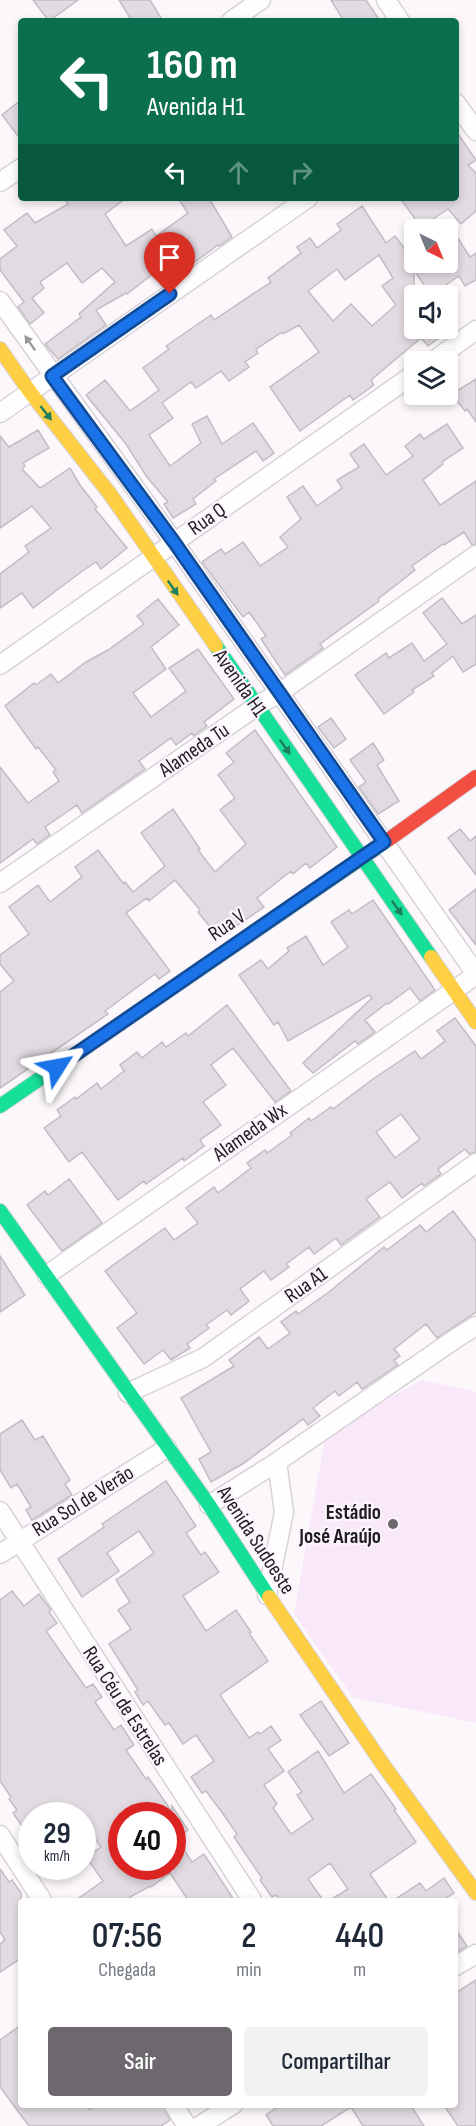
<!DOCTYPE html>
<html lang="pt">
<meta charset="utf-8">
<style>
:root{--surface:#fff;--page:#f2f2f3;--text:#1f2937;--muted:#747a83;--accent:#6d686e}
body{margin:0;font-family:"Sofia Sans Condensed",sans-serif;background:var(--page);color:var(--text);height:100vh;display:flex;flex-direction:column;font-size:22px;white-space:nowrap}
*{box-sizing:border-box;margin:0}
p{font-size:20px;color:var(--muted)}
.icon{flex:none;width:33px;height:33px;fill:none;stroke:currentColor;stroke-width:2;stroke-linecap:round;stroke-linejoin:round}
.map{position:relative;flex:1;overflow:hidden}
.details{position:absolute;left:18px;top:1898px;width:440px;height:210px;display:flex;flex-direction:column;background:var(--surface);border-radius:6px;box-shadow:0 3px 9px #0003}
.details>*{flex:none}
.banner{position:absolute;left:18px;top:18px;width:441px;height:183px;border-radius:6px;box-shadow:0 3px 9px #0003;background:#0b6e4f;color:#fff;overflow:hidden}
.needle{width:39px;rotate:137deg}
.buttons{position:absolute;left:404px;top:219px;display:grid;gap:12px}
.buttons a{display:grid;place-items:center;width:54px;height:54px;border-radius:6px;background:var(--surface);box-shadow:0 3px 9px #0003;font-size:30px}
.speed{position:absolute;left:18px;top:1802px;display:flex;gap:12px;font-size:30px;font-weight:700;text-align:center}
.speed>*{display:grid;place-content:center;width:78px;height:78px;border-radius:50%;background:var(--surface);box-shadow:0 3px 9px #0003;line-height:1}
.speed small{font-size:15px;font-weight:400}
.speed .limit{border:9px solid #d22;background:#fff;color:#111}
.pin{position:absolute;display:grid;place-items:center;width:51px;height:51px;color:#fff;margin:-62px -26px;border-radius:50% 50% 50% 0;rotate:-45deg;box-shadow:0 0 6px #0007}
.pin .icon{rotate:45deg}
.me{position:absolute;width:66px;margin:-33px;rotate:56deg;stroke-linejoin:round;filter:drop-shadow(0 0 4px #0008)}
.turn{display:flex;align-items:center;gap:21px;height:126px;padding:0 30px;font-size:27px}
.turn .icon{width:78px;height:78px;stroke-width:2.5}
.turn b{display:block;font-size:42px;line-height:51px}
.lanes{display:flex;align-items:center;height:57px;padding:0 30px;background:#0003;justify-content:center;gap:30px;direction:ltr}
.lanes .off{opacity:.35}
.eta{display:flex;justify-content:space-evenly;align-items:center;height:102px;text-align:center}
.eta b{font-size:36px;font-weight:600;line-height:42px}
.cta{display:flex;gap:12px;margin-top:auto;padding:12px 30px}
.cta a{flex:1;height:69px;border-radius:6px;background:var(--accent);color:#fff;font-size:24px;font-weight:600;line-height:69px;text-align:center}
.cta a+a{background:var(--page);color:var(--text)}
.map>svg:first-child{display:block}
</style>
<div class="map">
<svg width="476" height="2126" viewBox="0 0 476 2126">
<rect width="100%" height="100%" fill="#fbf7fb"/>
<!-- green -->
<path fill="#f8e8f9" d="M422,1380L476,1392V1723L353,1697L294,1614L326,1433Z"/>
<!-- building -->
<path fill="#e2dce2" stroke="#c2bdc3" stroke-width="1.5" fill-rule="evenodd" d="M33,0H78L49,21Z
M119,0H150L163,21H132Z
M331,0H366L380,21H344Z
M21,100V140L2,115Z
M456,131L476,160L468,165L476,173V211L461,224L448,209L421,227L400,198H456Z
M64,198H126L105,214L126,246L152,229L156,236L188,213L178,198H209L232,237L219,246L218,245L162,286L154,273L127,294L126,293L96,310L106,325L58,359L45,344L81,317L79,314L115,282L102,268L82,283L67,263L40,282L44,288L32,298L44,313L30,324L18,307L24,302L0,270V259L17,246L4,230L27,213L35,223L68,204Z
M362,206L386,243L395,236L404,248L414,240V262H447V244L457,237L470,257L476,253V280L465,286L459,276L431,295L414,270V328H452L428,346L421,338L371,380L374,385L353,400L350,395L300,431L270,387L319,352L299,325L283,334L282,332L256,349L258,353L245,362L249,367L229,381L221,371L196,388L191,382L162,403L173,418L149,435L170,466L201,443L192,424L207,416L222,444L253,423L274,453L263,461L256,451L214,479L216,481L193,499L196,504L173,518L164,504L168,502L147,477L126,444L86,395L105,380L130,411L159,390L143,368L169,349L166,346L211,315L214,320L271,282L268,278L301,253L297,247L310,238L317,248L341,230L337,224ZM379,255L393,278L382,286L396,305L372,326L351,304L333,321L308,291L337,269L345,280Z
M476,379V422L467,409L465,411L452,394Z
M447,424L463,448L442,462L443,464L423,480L440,505L476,481V544L472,545L464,532L444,545L443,544L412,566L415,570L378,599L379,601L320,644L323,648L285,675L261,639L266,636L249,612L243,617L202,562L221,549L225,554L243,542L260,566L288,547L280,537L301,519L287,497L303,486L317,506L342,488L337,480L359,467L350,454L364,444L386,475L413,456L405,446L420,434L424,439Z
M38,430L49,448L23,463L25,466L22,469L40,488L70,468L80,485L97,507L95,509L127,548L101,569L96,562L81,572L33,608L22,593L0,608V574L29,552L25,546L51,528L32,506L0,528V436L9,447Z
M442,598L462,624L476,615V664L463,672L453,656L432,673L434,676L412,690L414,692L384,714L355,675L386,653L389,658L412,643L424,661L447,644L423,613Z
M158,599L179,625L151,647L166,669L133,693L151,717L186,691L169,668L198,649L234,699L204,722L207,726L200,731L194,736L192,733L176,745L171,738L139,761L145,769L82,813L77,805L45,827L50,835L37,844L33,839L0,863V767L28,803L59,781L53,772L56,770L38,747L36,749L5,706L34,683L36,685L51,674L58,683L86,662L108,650L144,624L137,616Z
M331,718L346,739L334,748L318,727Z
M255,730L337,847L310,868L306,863L293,874L291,871L257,898L264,907L219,938L198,912L200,910L175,880L149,901L147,898L126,913L170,971L159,979L155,974L105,1011L108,1014L0,1088V992L14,981L0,964V955L29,934L9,907L38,885L50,902L82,877L75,867L98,850L123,883L125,882L133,892L165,866L141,833L173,809L200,849L198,850L215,872L246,844L220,810L235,798L218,775L234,762L226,753Z
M373,743L384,760L377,765L399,801L378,814L359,787L366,782L350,760Z
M460,829L470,841L476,836V875L448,838Z
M476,889V945L449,910Z
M373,900L435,990L420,1001L410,988L388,1004L387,1003L365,1020L375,1032L358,1044L355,1041L313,1073L303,1063L372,998L369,995L288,1041L278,1022L274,1025L239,975L261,960L268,969L289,951L287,948L306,936L323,965L348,947L331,922L349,910L352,914Z
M227,1005L291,1091L275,1102L233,1048L211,1065L226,1085L203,1102L221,1125L200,1140L204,1146L184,1161L183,1158L146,1184L144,1181L118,1200L82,1152L69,1162L44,1128L61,1116L57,1110L75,1097L76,1099L97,1083L101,1089L124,1071L120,1065L137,1052L142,1058L162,1042L166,1047L186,1033L188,1036Z
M455,1018L476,1046V1152L469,1154L465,1149L438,1169L441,1174L424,1186L422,1183L402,1198L390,1182L366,1199L380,1217L341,1245L336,1238L314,1254L309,1247L286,1264L289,1267L271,1280L264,1271L240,1289L249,1301L231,1315L227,1310L206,1325L209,1328L187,1344L190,1348L171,1360L163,1350L144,1364L117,1328L137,1313L105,1271L165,1228L174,1240L198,1223L186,1208L214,1187L218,1193L251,1168L247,1163L265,1150L267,1153L292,1135L290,1133L309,1118L311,1121L331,1107L333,1109L373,1079L415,1051L421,1059L445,1041L437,1031ZM401,1114L420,1139L395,1158L376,1132Z
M69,1179L102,1223L62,1251L27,1205L45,1191L48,1195Z
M453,1211L476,1241V1312L437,1338L426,1324L394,1349L400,1356L394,1360L398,1365L362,1389L357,1382L339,1396L335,1391L313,1408L320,1416L308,1425L303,1419L244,1463L211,1482L199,1459L211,1452L181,1398L234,1366L229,1360L259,1337L268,1349L290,1333L281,1322L296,1311L298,1314L329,1292L384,1247L387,1250L420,1225L426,1232Z
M0,1256L25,1295L0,1312Z
M22,1420L35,1440L43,1436L70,1480L65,1484L72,1495L32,1520L26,1510L31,1507L17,1484L11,1488L0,1470V1434Z
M166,1481L196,1526L186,1533L201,1555L205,1552L219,1572L183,1596L206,1631L236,1610L251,1632L249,1633L268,1661L220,1695L249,1738L258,1732L260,1734L271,1726L281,1740L268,1749L284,1771L264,1785L277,1804L273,1808L291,1834L313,1819L297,1795L302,1792L288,1772L318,1751L344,1793L371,1774L396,1809L394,1810L416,1842L370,1874L388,1900H330L348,1889L330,1863L308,1879L323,1900H280L276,1895L272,1897L260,1880L262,1878L234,1837L237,1834L221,1811L206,1791L202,1793L191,1777L214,1761L196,1735L183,1744L169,1723L165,1725L148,1701L143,1705L135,1692L138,1690L109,1644L131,1629L118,1610L130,1602L116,1580L154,1553L139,1531L107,1553L119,1571L82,1597L58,1559L104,1527L102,1524Z
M12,1591L24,1606L39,1594L51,1610L49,1612L57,1623L46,1631L86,1688L93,1684L102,1697L95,1702L114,1730L121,1725L134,1745L126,1750L146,1779L148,1777L172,1812V1806L188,1830L176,1838L192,1862L204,1854L234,1900H188L170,1873L151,1887L150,1886L125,1900H76L103,1881L86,1857L101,1847L82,1819V1815H32V1841L13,1813L17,1810L9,1799L11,1797L0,1781V1600ZM122,1815H172V1866H122Z
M321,1701L349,1743L329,1756L300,1715Z
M0,1869L9,1882L12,1880L21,1893V1958L0,1972V1944L5,1940L0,1932Z
M444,1878L454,1893L443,1900H394L420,1883L426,1891Z
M454,1927L467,1946L454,1954Z
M476,1980V2126H458L443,2104H454V1994Z
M21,2025V2104H86L90,2110L98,2104H162L170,2120L161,2126H29L0,2087V2040Z
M282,2104H410L424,2126H363L351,2107L321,2126H273L266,2115Z"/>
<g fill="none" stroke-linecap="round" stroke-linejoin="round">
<!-- street casing -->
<g stroke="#d8d2d9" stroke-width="21">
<path id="street" d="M386,0L400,21
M231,21L261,0
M456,103L476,131
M0,182L21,168
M0,301L174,542L476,974
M432,362L476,330
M0,413L308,198
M0,665L414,374
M0,883L257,706L279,693L476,555
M47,1275L476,975
M128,1393L203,1358L476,1163
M209,1505L277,1462L455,1339L476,1326
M0,1511L252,1900
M0,1554L167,1448
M267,1595L284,1512L277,1462
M0,1835L42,1900
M454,1967L476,1954
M173,2104L187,2126
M199,2126L234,2104"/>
</g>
<!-- fast casing -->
<g stroke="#d8d2d9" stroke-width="16">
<path id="fast" d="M216,646L431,957
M0,1106L388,840
M0,1211L209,1505L269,1597"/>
</g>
<!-- slow casing -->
<g stroke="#d8d2d9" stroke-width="16">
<path id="slow" d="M0,349L30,392L110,494L216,646
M431,957L476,1022
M269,1597L384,1766L476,1893"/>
</g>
<!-- jam casing -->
<g stroke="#d8d2d9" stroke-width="16">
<path id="jam" d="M388,840L476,777"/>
</g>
<!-- street -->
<use href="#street" stroke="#fefefe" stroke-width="18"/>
<!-- fast -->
<use href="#fast" stroke="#16e098" stroke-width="14"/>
<!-- slow -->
<use href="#slow" stroke="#ffcf43" stroke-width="14"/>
<!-- jam -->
<use href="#jam" stroke="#f24e42" stroke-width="14"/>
</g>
<!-- one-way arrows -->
<defs><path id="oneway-solid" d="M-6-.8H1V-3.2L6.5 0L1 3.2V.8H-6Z" transform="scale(1.5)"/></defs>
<use fill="#9b989b" href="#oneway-solid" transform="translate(30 343) rotate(-125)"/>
<g fill="#1c7e5d">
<use href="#oneway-solid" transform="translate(46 413) rotate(52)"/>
<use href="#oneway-solid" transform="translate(173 588) rotate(55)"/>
<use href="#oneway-solid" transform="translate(285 747) rotate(55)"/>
<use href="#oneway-solid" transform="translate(397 908) rotate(55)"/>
</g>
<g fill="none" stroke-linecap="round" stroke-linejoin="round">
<!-- route casing -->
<g stroke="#114b97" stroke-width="15">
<path id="route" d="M57,1067L384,842L174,542L52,376L170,294"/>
</g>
<!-- route -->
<use href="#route" stroke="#1a73e8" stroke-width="10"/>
</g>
<!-- markers -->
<circle fill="#6d686e" stroke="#fcf5fd" stroke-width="2" cx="393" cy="1524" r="6"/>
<g text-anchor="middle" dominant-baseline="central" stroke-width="4.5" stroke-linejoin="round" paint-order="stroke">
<!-- street labels -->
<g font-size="21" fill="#211b22" stroke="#fcf5fd">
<text transform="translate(207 519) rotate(-35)">Rua Q</text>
<text transform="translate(240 683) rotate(55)">Avenida H1</text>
<text transform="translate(194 750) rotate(-34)">Alameda Tu</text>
<text transform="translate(227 925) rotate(-34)">Rua V</text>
<text transform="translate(250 1132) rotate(-35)">Alameda Wx</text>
<text transform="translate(306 1285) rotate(-35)">Rua A1</text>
<text transform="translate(83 1501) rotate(-32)">Rua Sol de Verão</text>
<text transform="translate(256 1540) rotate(57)">Avenida Sudoeste</text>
<text transform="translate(125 1706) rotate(57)">Rua Céu de Estrelas</text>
</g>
<!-- poi labels -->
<g font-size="21" font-weight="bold" fill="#211b22" stroke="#fcf5fd" text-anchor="end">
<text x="381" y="1512">Estádio<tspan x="381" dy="24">José Araújo</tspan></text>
</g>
</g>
</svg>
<div class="buttons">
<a><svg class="needle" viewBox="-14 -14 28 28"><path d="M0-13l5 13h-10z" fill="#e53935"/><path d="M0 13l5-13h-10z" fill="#747a83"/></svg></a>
<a><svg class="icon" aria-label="sound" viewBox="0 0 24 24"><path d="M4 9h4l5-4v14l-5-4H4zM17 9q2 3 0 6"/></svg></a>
<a><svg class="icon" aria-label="layers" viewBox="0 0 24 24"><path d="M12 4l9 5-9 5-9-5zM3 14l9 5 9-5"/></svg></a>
</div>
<div class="speed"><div>29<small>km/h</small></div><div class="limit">40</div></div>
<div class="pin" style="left:170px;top:294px;background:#d93025"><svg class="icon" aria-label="arrive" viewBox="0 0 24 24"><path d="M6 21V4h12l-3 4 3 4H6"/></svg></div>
<svg class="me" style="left:57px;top:1067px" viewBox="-20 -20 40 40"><path d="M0-17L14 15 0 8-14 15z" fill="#1a73e8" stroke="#fff" stroke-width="4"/></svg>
<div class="banner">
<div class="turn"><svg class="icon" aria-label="left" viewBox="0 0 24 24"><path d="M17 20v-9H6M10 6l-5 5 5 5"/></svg><div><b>160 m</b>Avenida H1</div></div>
<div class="lanes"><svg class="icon" aria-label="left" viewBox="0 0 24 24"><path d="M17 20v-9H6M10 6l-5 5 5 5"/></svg><svg class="icon off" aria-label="ahead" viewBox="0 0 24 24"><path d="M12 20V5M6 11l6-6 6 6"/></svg><svg class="icon off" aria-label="right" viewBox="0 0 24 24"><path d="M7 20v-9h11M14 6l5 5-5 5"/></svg></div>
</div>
<section class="details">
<div class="eta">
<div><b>07:56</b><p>Chegada</p></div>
<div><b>2</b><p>min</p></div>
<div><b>440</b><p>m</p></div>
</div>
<div class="cta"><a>Sair</a><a>Compartilhar</a></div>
</section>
</div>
